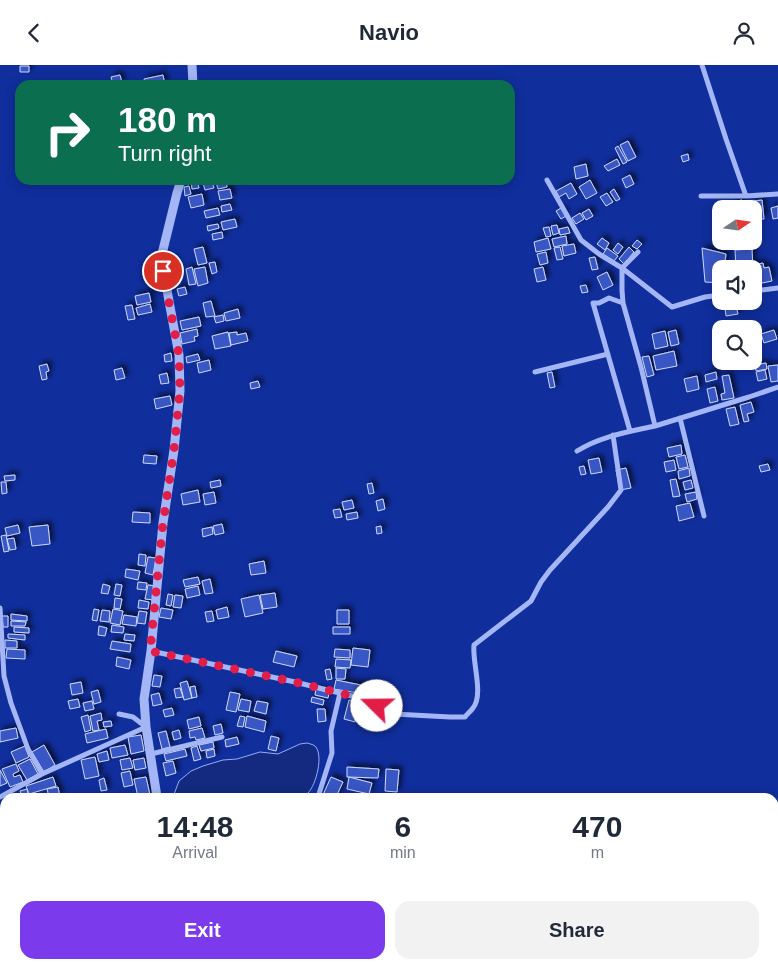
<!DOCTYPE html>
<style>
:root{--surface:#fff;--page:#f2f2f3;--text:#1f2937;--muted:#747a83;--accent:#7c3aed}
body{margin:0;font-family:Arial,sans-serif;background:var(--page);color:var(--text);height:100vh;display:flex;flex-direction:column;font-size:19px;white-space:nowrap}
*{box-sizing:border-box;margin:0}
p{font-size:16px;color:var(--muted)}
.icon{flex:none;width:28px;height:28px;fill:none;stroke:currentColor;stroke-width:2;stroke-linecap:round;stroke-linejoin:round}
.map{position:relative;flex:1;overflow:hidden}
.details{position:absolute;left:0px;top:728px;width:779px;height:176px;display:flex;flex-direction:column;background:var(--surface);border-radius:15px 15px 0 0;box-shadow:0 2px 12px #0003}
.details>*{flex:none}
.banner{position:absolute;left:15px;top:15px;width:500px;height:105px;border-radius:15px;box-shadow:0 2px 12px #0003;background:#0b6e4f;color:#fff;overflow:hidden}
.needle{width:32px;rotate:77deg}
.controls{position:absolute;left:712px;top:135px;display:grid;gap:10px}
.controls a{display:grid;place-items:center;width:50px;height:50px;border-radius:10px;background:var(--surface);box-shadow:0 2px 12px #0003;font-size:25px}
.pin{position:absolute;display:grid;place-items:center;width:42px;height:42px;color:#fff;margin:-21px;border:2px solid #fff;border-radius:50%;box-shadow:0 1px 5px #0007}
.me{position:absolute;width:55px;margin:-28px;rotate:292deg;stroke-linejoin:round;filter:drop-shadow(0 0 4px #0008)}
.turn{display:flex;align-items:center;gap:18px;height:105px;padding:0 20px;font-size:22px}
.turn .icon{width:65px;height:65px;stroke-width:2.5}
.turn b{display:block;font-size:35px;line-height:42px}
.eta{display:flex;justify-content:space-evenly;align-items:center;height:85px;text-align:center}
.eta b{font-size:30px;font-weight:700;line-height:35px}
.button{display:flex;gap:10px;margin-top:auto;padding:10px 20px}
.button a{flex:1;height:58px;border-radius:15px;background:var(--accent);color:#fff;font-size:20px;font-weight:700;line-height:58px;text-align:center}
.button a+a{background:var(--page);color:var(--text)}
header{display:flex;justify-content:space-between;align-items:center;height:65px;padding:0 20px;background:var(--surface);font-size:22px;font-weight:700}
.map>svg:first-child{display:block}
</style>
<header><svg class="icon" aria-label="back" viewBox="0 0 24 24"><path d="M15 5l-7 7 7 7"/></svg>Navio<svg class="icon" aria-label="person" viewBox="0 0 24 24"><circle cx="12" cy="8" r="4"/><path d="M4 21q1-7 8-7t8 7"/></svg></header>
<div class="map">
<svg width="778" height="903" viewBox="0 0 778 903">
<defs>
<filter id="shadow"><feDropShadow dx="3.5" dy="-3.5" stdDeviation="2.5" flood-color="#0009"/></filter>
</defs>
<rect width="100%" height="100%" fill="#102e9c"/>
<!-- water -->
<path fill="#132a80" stroke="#96adf8" d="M307,678C310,679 312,679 315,681C324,690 316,720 308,728C307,729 303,731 301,732H173L179,716L191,706L203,701L223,695L237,694L260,687L278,689L300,679Z"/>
<!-- building -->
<path fill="#3957c4" stroke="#cdd8fe" filter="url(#shadow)" d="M20,1H29V7H20Z
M120,10L122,18L113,19L111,12Z
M163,10L165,20H145L144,14Z
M628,76L636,92L628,96L620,80Z
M618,81L627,97L623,99L615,83Z
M688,89L689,95L683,97L681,91Z
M617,94L620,100L608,106L604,101Z
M586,99L588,111L576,114L574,102Z
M630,110L634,119L626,123L622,114Z
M191,115H197L199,123L192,124Z
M226,115L227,122L218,124L216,117Z
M590,115L597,128L586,134L579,122Z
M212,116L214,123L205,125L203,118Z
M571,118L577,129L569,134L566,128L559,132L556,126Z
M189,121L191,129L185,131L184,122Z
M230,124L232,133L220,135L218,126Z
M614,124L620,134L616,136L610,127Z
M607,128L613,137L606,141L600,132Z
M202,129L204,140L191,143L188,132Z
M742,135L743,144H733L732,137Z
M762,135L764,154H756L754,136Z
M230,139L232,145L222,147L221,141Z
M778,141V153L773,154L771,143Z
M218,143L220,150L206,153L204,146Z
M561,143L566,151L561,154L556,146Z
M589,144L593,151L586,155L582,148Z
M580,148L584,154L576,159L572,153Z
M235,154L237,162L223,165L221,157Z
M218,159L219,163L208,166L207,161Z
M557,160L559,168L553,170L551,161Z
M549,162L551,171L546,172L543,163Z
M568,162L570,168L560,170L559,164Z
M222,167L223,173L213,175L212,169Z
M566,171L567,179L554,182L552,174Z
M548,173L551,184L536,187L534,177Z
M602,173L609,178L605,185L597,179Z
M637,175L642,179L637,184L632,181Z
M735,176H745L747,181L737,183Z
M618,178L623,182L618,189L613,185Z
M574,179L576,188L564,191L562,181Z
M203,182L207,198L198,200L194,184Z
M560,182L563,194L557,195L554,183Z
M629,182L634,187L624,199L619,194Z
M607,183L618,191L614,196L603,189Z
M702,183L726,189L724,204H721V218L705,217Z
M752,184L753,204H736L735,185Z
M546,187L548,198L540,200L537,189Z
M595,192L598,204L592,205L589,193Z
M215,197L217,207L212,209L209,198Z
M763,198L764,203L769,202L772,216L757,219L753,200Z
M192,202L196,219L189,220L186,204Z
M205,202L208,218L198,221L194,204Z
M543,202L546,215L537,217L534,204Z
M607,207L613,220L603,225L597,212Z
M586,220L588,227L582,228L580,221Z
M185,222L187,229L179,231L177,224Z
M149,228L151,237L137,240L135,231Z
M211,236L215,251L206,252L203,238Z
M150,239L152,247L138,250L136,243Z
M132,240L135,254L128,255L125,241Z
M736,240L738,249L726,251L725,243Z
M238,244L240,253L226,256L224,248Z
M223,250L224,256L216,258L214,252Z
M199,252L201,261L182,265L180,256Z
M197,264L198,271L194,272L195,276L182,279L180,268Z
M676,265L679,279L671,281L668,267Z
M774,265L777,274L764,278L761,269Z
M665,266L668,281L655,284L652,269Z
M228,267L231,281L215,284L212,271Z
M237,267V270L246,268L248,276L231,280L229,268Z
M674,286L677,301L656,305L653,291Z
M171,288L172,296L165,297L164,290Z
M198,289L200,295L187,298L186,292Z
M649,291L654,310L647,312L642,292Z
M209,295L211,305L199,308L197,298Z
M766,298L767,304L756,306L755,300Z
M47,299L49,306L46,307L47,314L42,315L39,301Z
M778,300V316L771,317L768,301Z
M122,303L125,313L116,315L114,305Z
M765,305L767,314L758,316L756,307Z
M552,307L555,322L550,323L547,308Z
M716,307L717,314L706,317L705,310Z
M167,308L169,318L161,319L159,310Z
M729,310L734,333L722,335L721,329L725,328L722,311Z
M697,311L699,324L687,327L684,314Z
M258,316L260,322L251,324L250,318Z
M715,322L718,336L710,338L707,324Z
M170,331L172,340L156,344L154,334Z
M751,337L754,347L747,349L749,356L744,357L740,340Z
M735,342L739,359L730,361L726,344Z
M681,380L682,389L669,392L667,383Z
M144,390L157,391L156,399L143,398Z
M685,390L688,402L679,404L676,392Z
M599,393L602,407L591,409L588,395Z
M674,395L676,405L666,407L664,397Z
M768,399L770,405L761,407L759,401Z
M584,401L586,409L581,410L579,402Z
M626,403L631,423L620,425L616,405Z
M689,403L690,411L679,414L678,406Z
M15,410V415L5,416L4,411Z
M676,414L680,431L673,432L670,415Z
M220,415L221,421L211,423L210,417Z
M691,415L693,423L685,425L683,417Z
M1,417H6L7,428L2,429Z
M372,418L374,428L369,429L367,419Z
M198,425L200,437L183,440L181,429Z
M214,427L216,438L205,440L203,429Z
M696,427L697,434L687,437L685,429Z
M383,434L385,444L378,446L376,436Z
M352,435L354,443L344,445L342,437Z
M690,438L694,452L679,456L676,441Z
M340,444L342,452L335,453L333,445Z
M133,447L150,448V458L132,457Z
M357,447L358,453L347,455L346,449Z
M222,459L224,468L215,470L213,461Z
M18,460L20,468L7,471L5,463Z
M48,460L50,479L32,481L29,462Z
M381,461L382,468L377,469L376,462Z
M212,462L213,469L203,472L202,464Z
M6,470L9,486L4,487L1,471Z
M14,473L16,484L10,485L7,474Z
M139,489L146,490L145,501L138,500Z
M148,492L156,493L153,510L145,508Z
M264,496L266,508L251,510L249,499Z
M126,504L140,506L138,515L125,512Z
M198,512L200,519L185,522L183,515Z
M210,514L213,528L205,529L202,516Z
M138,517L147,518L146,525L137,524Z
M103,519L110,521L108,529L101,528Z
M116,519L122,520L120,531L114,530Z
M148,520L156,521L154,535L145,534Z
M198,521L200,530L187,533L185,524Z
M275,528L277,542L263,544L260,530Z
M168,529L173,530L171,541L166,540Z
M175,530L183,531L181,543L173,542Z
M259,530L263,548L245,552L241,534Z
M115,533L122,534L120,544L114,543Z
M139,535L149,537L148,544L138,543Z
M227,542L229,552L218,554L216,545Z
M161,543L173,545L171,554L159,552Z
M94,544L99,545L97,556L92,555Z
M113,544L123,546L120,560L110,558Z
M102,545L110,546L109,557L100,556Z
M337,545H349V559H337Z
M139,546L147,547L145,559L137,558Z
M212,546L214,556L207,557L205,547Z
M11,549L27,551V556L11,555Z
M124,550L137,552L136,561L122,559Z
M2,551H8V562H3Z
M11,556L26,557L25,561H11Z
M112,560L124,562L123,568L111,567Z
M99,561L107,563L105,571L98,570Z
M14,562L29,563V568L14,567Z
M333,562H350V569H333Z
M8,569L25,570V575L8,573Z
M125,569L135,570L134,576L124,575Z
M5,575L17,576V583H5Z
M112,576L131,579L130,587L110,584Z
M353,583L370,585L368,602L351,600Z
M7,584L25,585V594L6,593Z
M335,584L350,585V593L334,592Z
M276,586L297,591L294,602L273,597Z
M117,592L131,595L129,604L116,601Z
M336,594L351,595L350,603L335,602Z
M336,603L346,604L345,614H336Z
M330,604L332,614L327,615L325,605Z
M154,610L162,611L160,622L152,621Z
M336,615L366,621L364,629L334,624Z
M187,616L192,633L184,635L180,618Z
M81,617L83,628L72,630L70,619Z
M195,621L197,632L192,633L190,622Z
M180,623L183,632L176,633L174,624Z
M316,624L329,628L328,633L315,630Z
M98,625L101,637L94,639L91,627Z
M230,627L240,629L236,647L226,645Z
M159,628L162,639L153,641L151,630Z
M312,632L324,635L323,640L311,637Z
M78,634L80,642L70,644L68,636Z
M241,634L251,636L249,647L238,645Z
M349,635L360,637L355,657L344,654Z
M92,636L94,644L85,646L83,638Z
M257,636L268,638L266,649L254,646Z
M172,643L174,650L165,652L163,645Z
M317,644H325L326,656L318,657Z
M101,648L102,655L97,656L99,665L93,666L90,651Z
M88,650L91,665L85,667L81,652Z
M240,651L245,652L243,662L237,661Z
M247,651L266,656L264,667L245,662Z
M199,652L201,661L189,664L187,655Z
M111,656L112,661L104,662L103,657Z
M221,659L223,668L215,670L213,661Z
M16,663L18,673L0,677V666Z
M202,663L205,673L196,675L195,672L190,673L189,666Z
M106,664L108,673L87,678L85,669Z
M179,665L181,673L174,675L172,667Z
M166,666L170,682L162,684L158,668Z
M141,670L144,686L131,689L128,672Z
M271,671L279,673L276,686L268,684Z
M237,672L239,679L226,682L225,675Z
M213,677L214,683L201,686L199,680Z
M44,680L55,700L44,707L32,687Z
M125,680L128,690L112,693L110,683Z
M25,681L29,692L16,698L11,687Z
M197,681L201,694L194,696L191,683Z
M185,684L187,691L166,696L164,689Z
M214,684L215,691L207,693L206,686Z
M107,686L109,695L99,697L97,689Z
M95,692L99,711L85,714L81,695Z
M130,693L133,703L122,705L120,695Z
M144,693L146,703L135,705L133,695Z
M30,694L38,709L27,715L18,700Z
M173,696L176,708L166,711L163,698Z
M16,699L19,706L13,709L14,712L20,710L23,717L10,722L2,704Z
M347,702L379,704L378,713L347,712Z
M386,704L399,705L397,727L385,726Z
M0,705L7,718L0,721Z
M130,706L133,720L124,722L121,708Z
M53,712L56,721L29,729L26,721Z
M146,712L150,730L138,732L134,714Z
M331,712L343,717L336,732H322Z
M349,712L372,718L369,729L347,724Z
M104,713L107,725L101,726L99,715Z
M58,722L60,732H49L47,724Z
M27,724L29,732H22L20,726Z
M3,822L5,834L0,835V823Z
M35,899H53L55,903H37Z
M55,899H72L62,903H57Z
M81,899H86L88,903H70Z
M104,899H113L115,903H99V902Z
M130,899H147L149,901L146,903H132Z
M200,899H210L212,903H202Z"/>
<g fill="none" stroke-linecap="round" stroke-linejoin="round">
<!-- minor -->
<path stroke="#a4b6f5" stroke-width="5" d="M702,0L726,74L746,131L778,129
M547,115L581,175L599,189L622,203L672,242L705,232L721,230
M701,131H746
M754,226L778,223
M623,238L609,233L599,238H593L630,366
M535,307L608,289
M680,353L704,451
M655,361L749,332L778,322
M577,386C601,371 628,367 655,361L641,302L623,238L622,225V203L638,187
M0,543L4,611L11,638L28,684L42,709
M151,586L295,617L360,633L394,649L450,652H465C467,649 471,646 473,643C484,629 472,598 474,580L531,536L541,517L550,505L608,442L621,425L613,370
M151,689L222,672
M0,732L42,709L146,662L133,652L119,649
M318,732L332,688L331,666L340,628"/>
<!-- tertiary -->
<path stroke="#a4b6f5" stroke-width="9" d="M192,0L193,20
M157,732L146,662L144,634L151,586L163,458L174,385L180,326L179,290L161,193L177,128L181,115
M191,899L193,903"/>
</g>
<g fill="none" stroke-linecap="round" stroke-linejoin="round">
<!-- route -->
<path stroke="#e11d48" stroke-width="9" stroke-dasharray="0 16.2" d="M163,206L179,290L180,326L174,385L163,458L150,586L295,617L360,633L377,641"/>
</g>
</svg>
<div class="controls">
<a><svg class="needle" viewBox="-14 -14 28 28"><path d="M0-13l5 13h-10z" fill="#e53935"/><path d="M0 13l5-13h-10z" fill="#747a83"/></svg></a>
<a><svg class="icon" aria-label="sound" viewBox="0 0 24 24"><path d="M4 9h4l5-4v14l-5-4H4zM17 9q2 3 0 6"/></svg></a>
<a><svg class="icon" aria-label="search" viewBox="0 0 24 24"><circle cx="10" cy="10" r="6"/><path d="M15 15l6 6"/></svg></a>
</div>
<div class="pin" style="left:163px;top:206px;background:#d93025"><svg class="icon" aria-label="arrive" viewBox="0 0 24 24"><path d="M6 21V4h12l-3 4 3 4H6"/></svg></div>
<svg class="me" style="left:377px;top:641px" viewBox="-20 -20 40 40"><circle r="19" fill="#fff"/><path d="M0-13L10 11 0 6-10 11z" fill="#e11d48"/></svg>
<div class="banner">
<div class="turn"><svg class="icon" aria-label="right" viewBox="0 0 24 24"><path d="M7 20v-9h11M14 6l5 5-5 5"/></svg><div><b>180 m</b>Turn right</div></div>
</div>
<section class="details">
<div class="eta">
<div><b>14:48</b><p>Arrival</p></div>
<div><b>6</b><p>min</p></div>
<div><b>470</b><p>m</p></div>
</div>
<div class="button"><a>Exit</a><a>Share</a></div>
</section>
</div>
